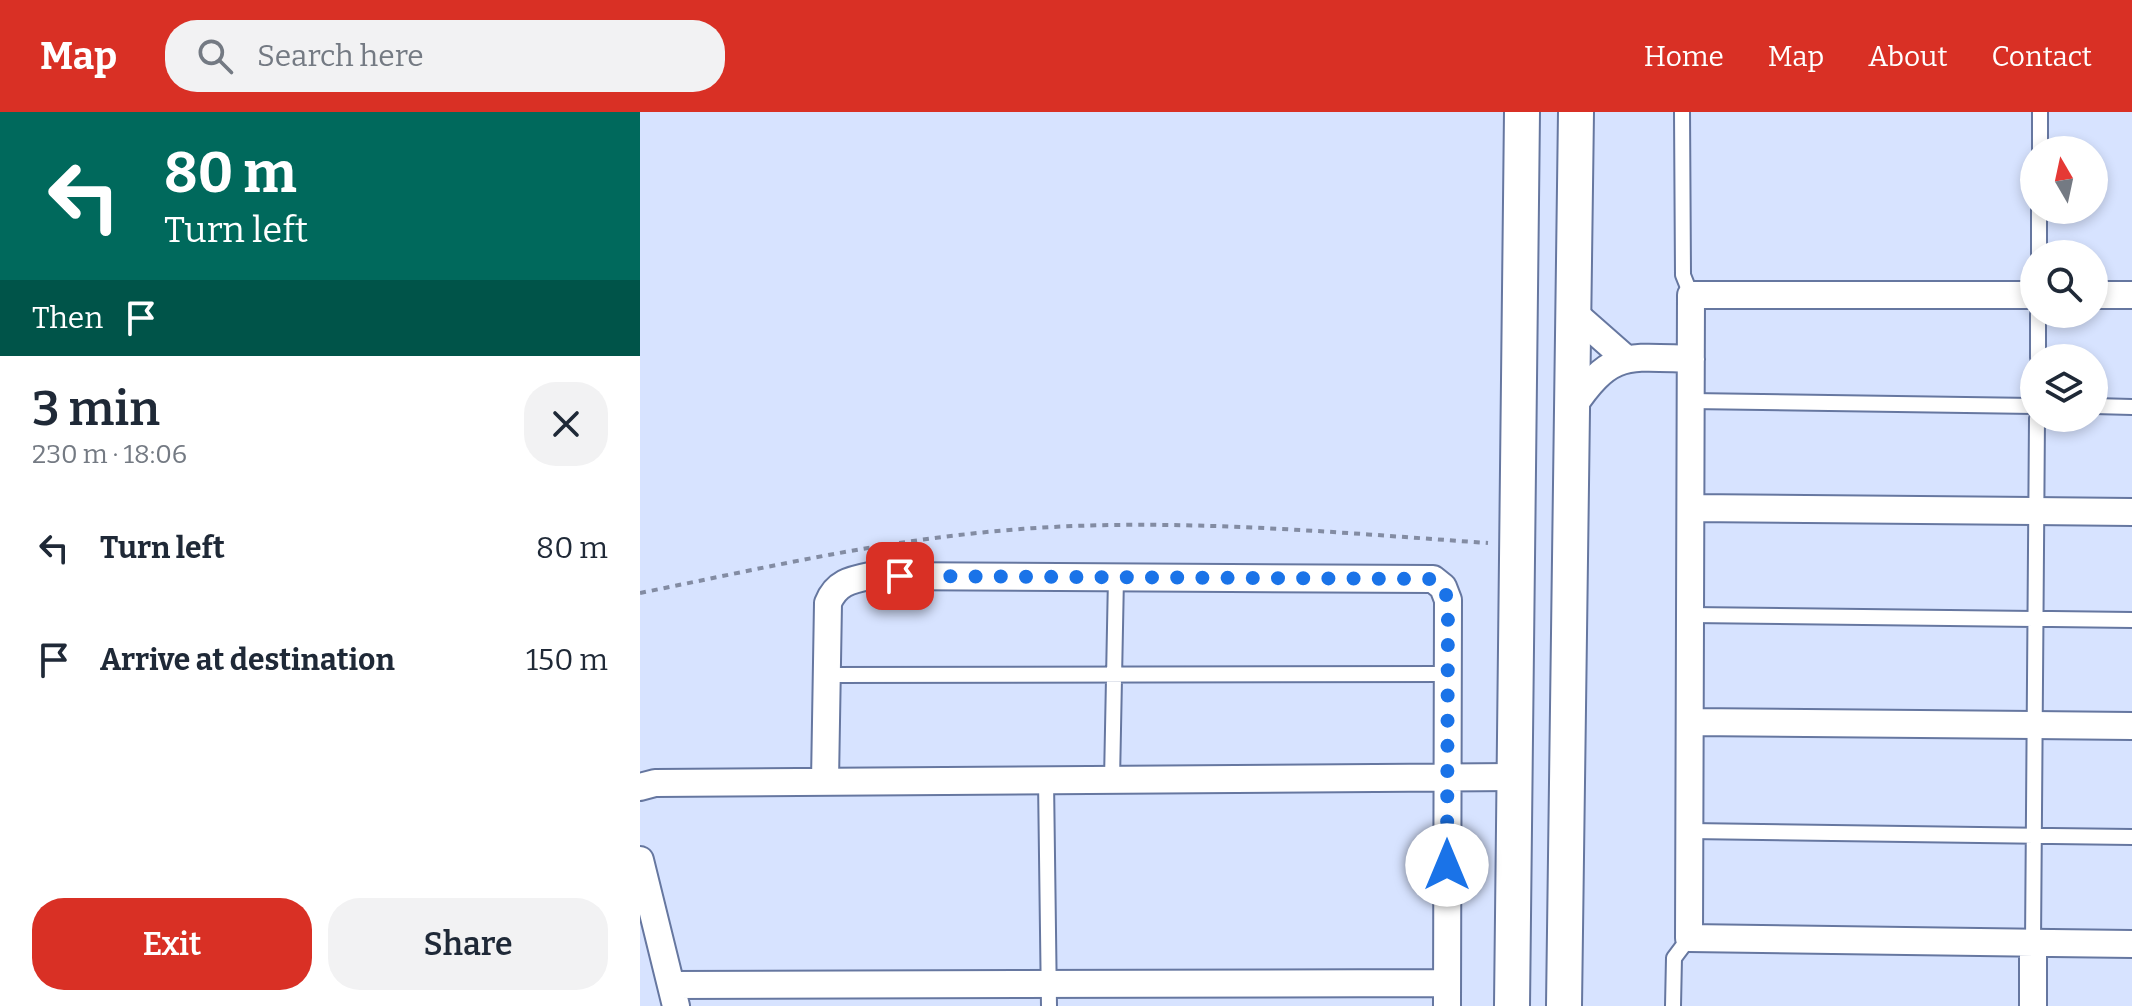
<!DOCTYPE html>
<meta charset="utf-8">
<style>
:root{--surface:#fff;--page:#f2f2f3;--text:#1f2937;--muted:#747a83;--accent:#d93025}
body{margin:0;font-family:Bitter,serif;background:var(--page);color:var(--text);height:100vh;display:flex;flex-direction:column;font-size:30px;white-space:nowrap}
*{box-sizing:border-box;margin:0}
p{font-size:26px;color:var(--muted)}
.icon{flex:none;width:44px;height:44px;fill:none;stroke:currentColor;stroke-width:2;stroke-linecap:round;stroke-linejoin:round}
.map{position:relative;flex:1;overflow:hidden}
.sheet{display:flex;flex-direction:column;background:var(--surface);width:640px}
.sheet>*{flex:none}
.hud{background:#00695c;color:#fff;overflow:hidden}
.needle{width:52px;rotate:351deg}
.controls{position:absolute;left:1380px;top:24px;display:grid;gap:16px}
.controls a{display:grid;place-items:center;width:88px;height:88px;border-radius:50%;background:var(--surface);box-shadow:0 4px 12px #0003;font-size:40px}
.pin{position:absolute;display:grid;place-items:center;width:68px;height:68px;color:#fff;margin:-34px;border-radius:16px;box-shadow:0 4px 12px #0006}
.me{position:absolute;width:88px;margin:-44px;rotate:0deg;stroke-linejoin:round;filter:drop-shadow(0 0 6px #0008)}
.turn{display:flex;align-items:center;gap:28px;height:168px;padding:0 32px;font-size:36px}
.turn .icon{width:104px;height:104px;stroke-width:2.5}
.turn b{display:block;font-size:56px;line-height:68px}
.then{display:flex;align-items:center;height:76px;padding:0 32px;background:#0003;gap:16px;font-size:30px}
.round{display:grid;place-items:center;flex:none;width:84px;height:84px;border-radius:32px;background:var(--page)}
.overview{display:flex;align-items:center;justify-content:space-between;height:136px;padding:0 32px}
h1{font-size:48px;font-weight:600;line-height:60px}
.cta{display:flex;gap:16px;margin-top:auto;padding:16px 32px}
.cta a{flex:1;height:92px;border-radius:32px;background:var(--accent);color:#fff;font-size:32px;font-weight:600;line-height:92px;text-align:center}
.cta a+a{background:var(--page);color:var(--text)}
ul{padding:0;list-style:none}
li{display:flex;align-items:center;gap:24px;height:112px;padding:0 32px}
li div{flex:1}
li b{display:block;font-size:30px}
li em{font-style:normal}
header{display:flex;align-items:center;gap:48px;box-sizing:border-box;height:112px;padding:0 40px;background:var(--accent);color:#fff}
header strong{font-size:38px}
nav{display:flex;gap:44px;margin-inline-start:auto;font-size:28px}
.search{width:560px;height:72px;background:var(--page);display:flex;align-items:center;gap:20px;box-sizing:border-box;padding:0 28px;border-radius:32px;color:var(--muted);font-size:30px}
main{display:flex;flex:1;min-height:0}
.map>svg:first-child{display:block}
</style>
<header>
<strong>Map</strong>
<div class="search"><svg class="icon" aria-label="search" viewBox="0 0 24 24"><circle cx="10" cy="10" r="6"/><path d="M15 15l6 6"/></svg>Search here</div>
<nav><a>Home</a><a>Map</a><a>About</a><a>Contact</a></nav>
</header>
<main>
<section class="sheet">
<div class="hud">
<div class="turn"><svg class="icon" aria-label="left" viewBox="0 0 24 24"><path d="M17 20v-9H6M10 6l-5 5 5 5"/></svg><div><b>80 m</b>Turn left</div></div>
<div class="then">Then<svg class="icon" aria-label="arrive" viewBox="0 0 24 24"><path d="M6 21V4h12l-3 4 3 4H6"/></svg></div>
</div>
<div class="overview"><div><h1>3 min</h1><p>230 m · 18:06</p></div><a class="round"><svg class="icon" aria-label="close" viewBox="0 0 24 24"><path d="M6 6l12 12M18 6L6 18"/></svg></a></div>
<ul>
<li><svg class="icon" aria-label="left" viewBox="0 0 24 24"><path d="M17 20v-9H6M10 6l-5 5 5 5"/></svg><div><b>Turn left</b></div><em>80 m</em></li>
<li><svg class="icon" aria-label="arrive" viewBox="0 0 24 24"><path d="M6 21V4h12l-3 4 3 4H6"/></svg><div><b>Arrive at destination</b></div><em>150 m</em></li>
</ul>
<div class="cta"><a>Exit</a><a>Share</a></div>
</section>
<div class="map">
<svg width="1492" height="894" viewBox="0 0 1492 894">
<rect width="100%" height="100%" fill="#d7e3ff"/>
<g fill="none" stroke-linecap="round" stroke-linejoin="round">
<!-- service casing -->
<g stroke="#6677a0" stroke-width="18">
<path id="service" d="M1042,0L1043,163L1051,183
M1400,38V0
M1399,142V98
M1398,246V202
M1051,289L1394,294
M1454,294L1492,295
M1051,503L1492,508
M187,563L807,562
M406,668L409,894
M472,668L476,465
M1050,719L1492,725
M1393,831L1397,306
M1033,894L1034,846L1049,826"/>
</g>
<!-- minor casing -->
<g stroke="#6677a0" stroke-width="30">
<path id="minor" d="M1394,183H1051L1049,826L1492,832
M1454,183H1492
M934,201L984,245
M932,296C971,238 986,245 1051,247
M1051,396L1492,400
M1051,610L1492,614
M185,669L188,491C196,471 210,468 230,464L793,467L803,475L808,488L807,894
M0,675L15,671L875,665
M0,748L36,894
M31,873L807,871
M1393,894V831"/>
</g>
<!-- tertiary casing -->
<g stroke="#6677a0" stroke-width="38">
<path id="tertiary" d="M872,894L882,0
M924,894L936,0"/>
</g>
<!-- path -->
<path stroke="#838ca3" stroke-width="4" stroke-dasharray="6 6" stroke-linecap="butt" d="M0,481C109,459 217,434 328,422C500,402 675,419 848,431"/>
<!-- service -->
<use href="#service" stroke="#fff" stroke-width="14"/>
<!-- minor -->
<use href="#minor" stroke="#fff" stroke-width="26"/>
<!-- tertiary -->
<use href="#tertiary" stroke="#fff" stroke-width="34"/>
</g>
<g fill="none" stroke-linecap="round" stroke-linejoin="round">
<!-- route -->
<path stroke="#1a73e8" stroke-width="14" stroke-dasharray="0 25.2" d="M260,464L793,467L803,475L808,488L807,753"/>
</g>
</svg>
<div class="controls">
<a><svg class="needle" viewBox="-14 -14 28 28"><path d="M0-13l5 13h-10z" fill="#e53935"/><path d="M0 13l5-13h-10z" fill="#747a83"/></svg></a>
<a><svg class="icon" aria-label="search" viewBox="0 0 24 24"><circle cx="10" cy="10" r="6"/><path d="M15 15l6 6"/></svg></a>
<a><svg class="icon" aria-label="layers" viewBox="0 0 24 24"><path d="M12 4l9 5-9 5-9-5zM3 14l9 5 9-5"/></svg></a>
</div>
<div class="pin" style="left:260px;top:464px;background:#d93025"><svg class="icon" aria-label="arrive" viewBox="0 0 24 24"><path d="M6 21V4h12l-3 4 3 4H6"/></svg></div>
<svg class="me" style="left:807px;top:753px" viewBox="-20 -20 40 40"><circle r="19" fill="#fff"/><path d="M0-13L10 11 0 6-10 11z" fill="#1a73e8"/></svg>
</div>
</main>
